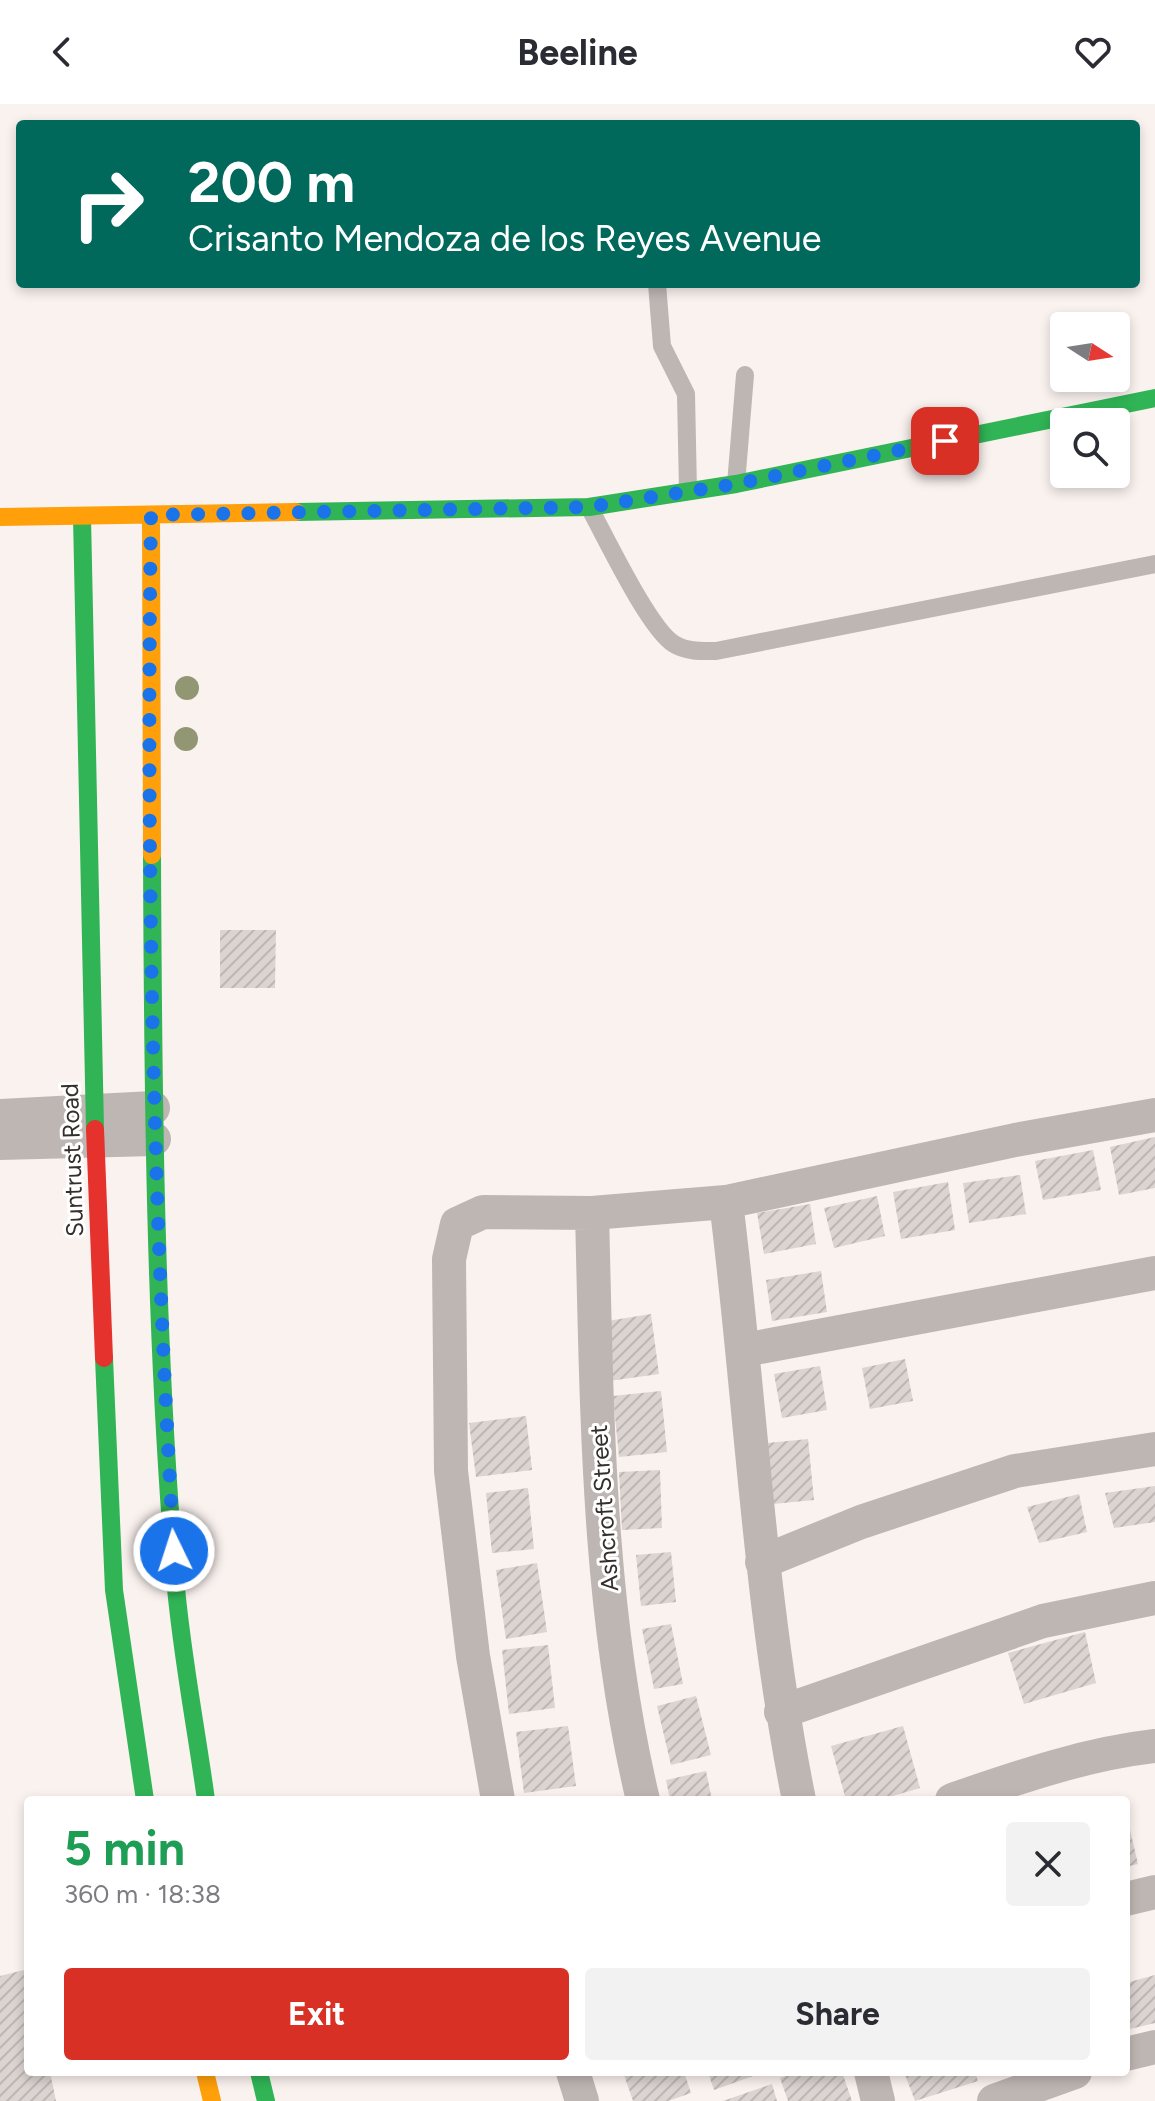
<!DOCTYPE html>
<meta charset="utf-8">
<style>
:root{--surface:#fff;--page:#f2f2f3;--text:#2b2b33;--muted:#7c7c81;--accent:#d93025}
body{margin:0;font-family:Figtree,sans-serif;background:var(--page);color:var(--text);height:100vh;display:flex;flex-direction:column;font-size:30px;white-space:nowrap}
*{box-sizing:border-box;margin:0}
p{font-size:26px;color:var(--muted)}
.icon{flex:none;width:44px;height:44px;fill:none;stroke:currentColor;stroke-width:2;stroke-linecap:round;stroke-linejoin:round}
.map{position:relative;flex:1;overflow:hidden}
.drawer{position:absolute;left:24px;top:1692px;width:1106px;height:280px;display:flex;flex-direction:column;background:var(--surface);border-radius:8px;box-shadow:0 4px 12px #0003}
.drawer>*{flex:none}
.hud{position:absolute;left:16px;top:16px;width:1124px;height:168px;border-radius:8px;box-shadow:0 4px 12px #0003;background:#00695c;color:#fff;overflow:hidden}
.needle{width:52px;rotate:102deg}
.tools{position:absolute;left:1050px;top:208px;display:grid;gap:16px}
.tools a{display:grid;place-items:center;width:80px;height:80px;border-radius:8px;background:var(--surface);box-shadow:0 4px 12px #0003;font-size:40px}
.pin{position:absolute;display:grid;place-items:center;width:68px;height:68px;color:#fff;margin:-34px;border-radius:16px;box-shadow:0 4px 12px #0006}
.me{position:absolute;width:88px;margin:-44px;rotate:356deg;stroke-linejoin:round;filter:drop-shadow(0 0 6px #0008)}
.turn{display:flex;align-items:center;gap:28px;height:168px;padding:0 40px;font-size:36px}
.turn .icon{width:104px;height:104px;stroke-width:2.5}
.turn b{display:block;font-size:56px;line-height:68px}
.round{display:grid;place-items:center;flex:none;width:84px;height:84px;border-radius:8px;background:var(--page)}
.head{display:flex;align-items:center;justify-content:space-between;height:136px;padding:0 40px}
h1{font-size:48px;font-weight:700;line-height:60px;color:#1e9e55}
.cta{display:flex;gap:16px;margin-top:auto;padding:16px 40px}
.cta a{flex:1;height:92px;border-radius:8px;background:var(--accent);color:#fff;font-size:32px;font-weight:700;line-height:92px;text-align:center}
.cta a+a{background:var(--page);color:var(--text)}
header{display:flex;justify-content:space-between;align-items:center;height:104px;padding:0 40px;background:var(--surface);font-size:36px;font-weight:700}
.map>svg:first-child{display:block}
</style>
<header><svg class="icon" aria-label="back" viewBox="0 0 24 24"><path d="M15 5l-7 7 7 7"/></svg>Beeline<svg class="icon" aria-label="heart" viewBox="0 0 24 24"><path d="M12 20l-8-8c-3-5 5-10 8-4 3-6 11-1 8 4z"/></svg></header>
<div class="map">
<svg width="1155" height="1997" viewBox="0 0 1155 1997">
<defs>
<pattern id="building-hatch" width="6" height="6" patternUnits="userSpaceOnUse" patternTransform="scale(2)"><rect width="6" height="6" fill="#dbd4d1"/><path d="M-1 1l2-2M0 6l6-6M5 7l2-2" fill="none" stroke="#bdb6b4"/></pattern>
</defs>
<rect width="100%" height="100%" fill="#faf2ef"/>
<!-- building -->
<path fill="url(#building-hatch)" d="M220,826H276L275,884H220Z
M1155,1033V1084L1119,1091L1110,1043Z
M1093,1046L1101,1086L1043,1096L1035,1057Z
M1020,1071L1026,1110L969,1119L963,1079Z
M948,1078L955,1126L901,1135L893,1088Z
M877,1092L885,1132L834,1144L824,1104Z
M810,1100L816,1140L764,1150L757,1109Z
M821,1167L827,1208L772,1217L766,1176Z
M651,1210L659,1270L609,1277L601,1218Z
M905,1255L913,1297L870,1305L862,1264Z
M820,1262L827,1306L782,1314L774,1270Z
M661,1287L667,1348L619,1353L613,1292Z
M526,1312L532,1366L476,1373L469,1319Z
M808,1335L814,1396L773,1400L767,1339Z
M660,1366L662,1424L622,1426L619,1368Z
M1155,1382V1418L1114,1424L1105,1389Z
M528,1384L534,1445L492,1449L486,1389Z
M1079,1390L1087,1428L1039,1439L1027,1403Z
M671,1448L676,1498L641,1502L636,1451Z
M537,1459L547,1528L506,1535L496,1466Z
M671,1520L683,1580L654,1585L642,1525Z
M1085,1528L1096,1579L1024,1600L1008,1549Z
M548,1541L555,1604L509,1610L502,1546Z
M696,1592L711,1651L671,1661L657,1602Z
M568,1622L576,1682L524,1689L516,1628Z
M903,1622L920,1684L879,1696H846L831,1642Z
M706,1667L712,1696H670L666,1676Z
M1130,1726L1138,1760L1126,1763V1727Z
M28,1865V1968H50L56,1997H0V1872Z
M1155,1871V1919L1126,1926V1879Z
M623,1968H684L691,1989L668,1997H633Z
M708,1968H764L714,1986Z
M797,1968H842L852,1997H788L780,1974Z
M904,1968H975L978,1977L915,1997Z
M772,1980L777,1997H723Z"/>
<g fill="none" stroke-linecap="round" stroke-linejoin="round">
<!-- lane -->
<path stroke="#beb6b3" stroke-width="18" d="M657,180L662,242L686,290L688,387
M736,380L745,271
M589,403C605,432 649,525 674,540C687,548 702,547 716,547L1155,460"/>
<!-- street -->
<path stroke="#beb6b3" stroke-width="34" d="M0,1012L153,1004
M0,1039L154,1035
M726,1098C751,1297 759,1499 799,1696
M592,1109C597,1305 597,1504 643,1696
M744,1246L1155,1169
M762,1458L861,1418L1015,1367L1155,1345
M781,1608L1043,1517L1155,1494
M498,1696L473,1552L451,1367L449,1155L457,1120L483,1108L592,1109L726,1098L1015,1036L1155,1011
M952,1696C1019,1673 1085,1650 1155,1642
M1126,1795L1155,1788
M1126,1950L1155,1943
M573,1968L582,1997
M871,1968L878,1997
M994,1997L1075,1968"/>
<!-- fast -->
<path stroke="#30b455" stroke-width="18" d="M296,408L589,403L736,380L1155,294
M82,413L95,1025
M152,751C153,992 155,1233 175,1473C181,1548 196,1622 206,1696
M104,1254L114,1486L145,1696
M259,1968L266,1997"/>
<!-- slow -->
<path stroke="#ff9f0a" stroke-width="18" d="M151,411L152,751
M0,413L296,408
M205,1968L212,1997"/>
<!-- jam -->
<path stroke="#e5322d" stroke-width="18" d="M95,1025L104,1254"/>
</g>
<!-- trees -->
<g fill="#939673">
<circle cx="187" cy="584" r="12"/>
<circle cx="186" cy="635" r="12"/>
</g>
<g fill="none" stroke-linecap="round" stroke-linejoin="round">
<!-- route -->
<path stroke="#1a73e8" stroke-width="14" stroke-dasharray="0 25.2" d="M174,1447C153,1102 146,756 151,411L589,403L736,380L945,337"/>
</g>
<g text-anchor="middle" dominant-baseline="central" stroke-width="6" stroke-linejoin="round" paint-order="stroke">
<!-- street labels -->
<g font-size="24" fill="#352f2c" stroke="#fff">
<text transform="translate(72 1056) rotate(-92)">Suntrust Road</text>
<text transform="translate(604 1404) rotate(-94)">Ashcroft Street</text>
</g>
</g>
</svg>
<div class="tools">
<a><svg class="needle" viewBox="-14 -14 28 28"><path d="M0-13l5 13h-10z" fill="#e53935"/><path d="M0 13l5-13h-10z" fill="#7c7c81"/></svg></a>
<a><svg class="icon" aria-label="search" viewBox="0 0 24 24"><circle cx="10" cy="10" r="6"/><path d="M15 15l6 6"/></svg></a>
</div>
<div class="pin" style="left:945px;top:337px;background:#d93025"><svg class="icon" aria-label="arrive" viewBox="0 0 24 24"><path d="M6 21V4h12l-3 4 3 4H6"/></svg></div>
<svg class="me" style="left:174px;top:1447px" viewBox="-20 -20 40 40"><circle r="17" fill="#1a73e8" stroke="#fff" stroke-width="3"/><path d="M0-11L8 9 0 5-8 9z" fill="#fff"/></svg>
<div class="hud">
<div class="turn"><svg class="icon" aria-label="right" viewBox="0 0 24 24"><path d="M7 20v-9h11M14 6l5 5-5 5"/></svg><div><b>200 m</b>Crisanto Mendoza de los Reyes Avenue</div></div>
</div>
<section class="drawer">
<div class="head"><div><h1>5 min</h1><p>360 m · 18:38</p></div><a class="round"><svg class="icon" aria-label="close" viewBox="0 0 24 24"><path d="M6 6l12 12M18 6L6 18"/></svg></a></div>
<div class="cta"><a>Exit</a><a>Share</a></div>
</section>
</div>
